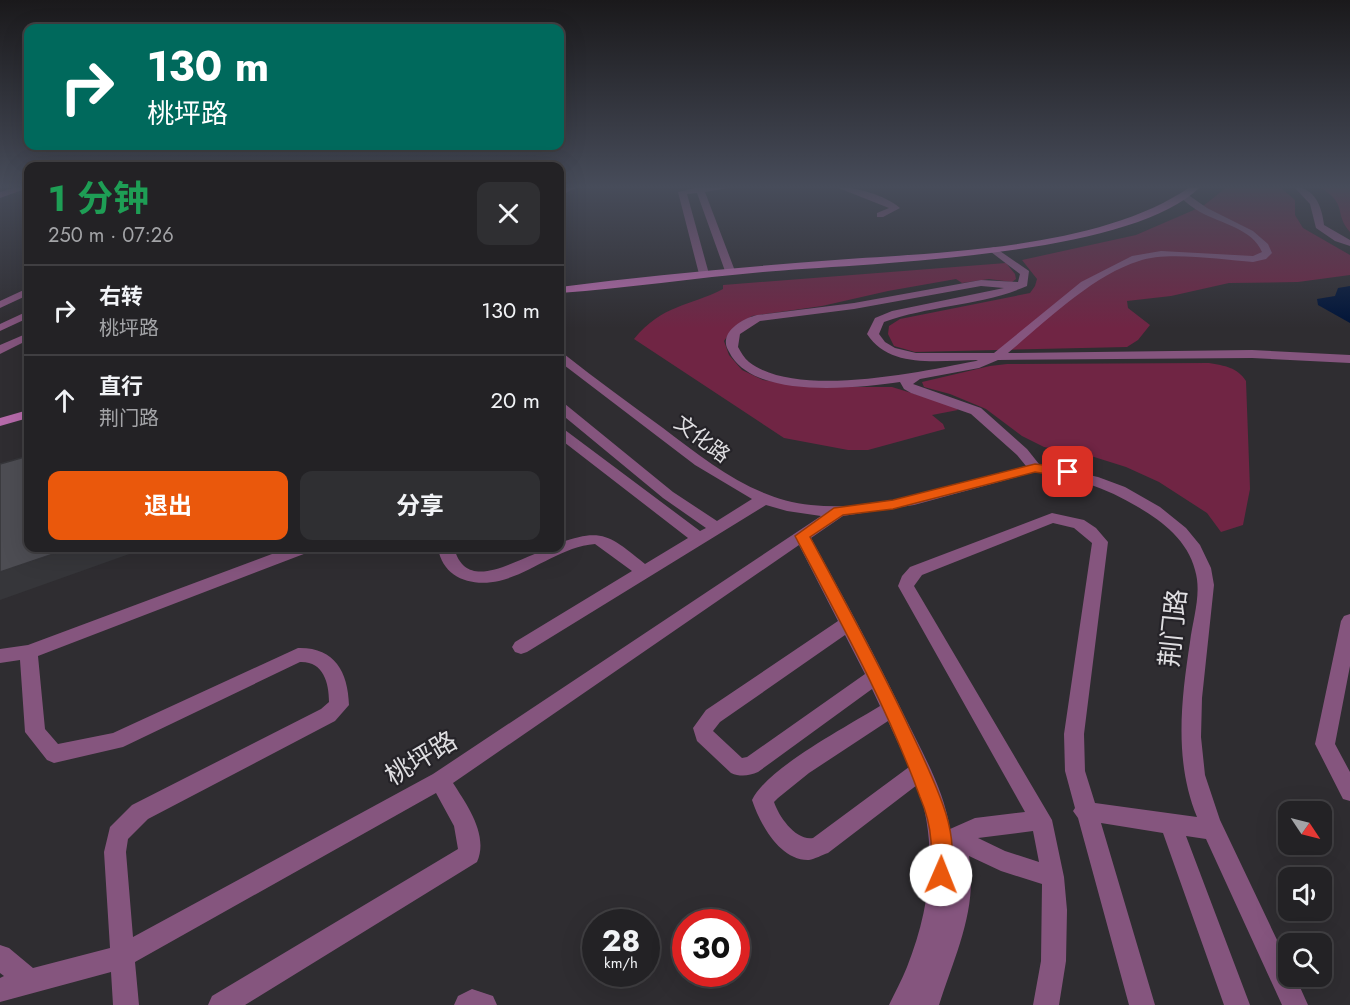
<!DOCTYPE html>
<html lang="zh">
<meta charset="utf-8">
<style>
:root{--surface:#232225;--page:#2f2f32;--text:#f1f3f6;--muted:#a3a4a7;--line:#403f42;--accent:#ea580c}
body{margin:0;font-family:Jost,"Noto Sans SC",sans-serif;background:var(--page);color:var(--text);height:100vh;display:flex;flex-direction:column;font-size:22px;white-space:nowrap}
*{box-sizing:border-box;margin:0}
p{font-size:20px;color:var(--muted)}
.icon{flex:none;width:33px;height:33px;fill:none;stroke:currentColor;stroke-width:2;stroke-linecap:round;stroke-linejoin:round}
.map{position:relative;flex:1;overflow:hidden}
.panel{position:absolute;left:24px;top:162px;width:540px;height:390px;display:flex;flex-direction:column;background:var(--surface);border-radius:12px;box-shadow:0 6px 24px #0002,0 0 0 2px var(--line)}
.panel>*{flex:none}
.hud{position:absolute;left:24px;top:24px;width:540px;height:126px;border-radius:12px;box-shadow:0 6px 24px #0002,0 0 0 2px var(--line);background:#00695c;color:#fff;overflow:hidden}
.needle{width:39px;rotate:125deg}
.controls{position:absolute;left:1278px;top:801px;display:grid;gap:12px}
.controls a{display:grid;place-items:center;width:54px;height:54px;border-radius:12px;background:var(--surface);box-shadow:0 6px 24px #0002,0 0 0 2px var(--line);font-size:30px}
.speed{position:absolute;left:582px;top:909px;display:flex;gap:12px;font-size:30px;font-weight:700;text-align:center}
.speed>*{display:grid;place-content:center;width:78px;height:78px;border-radius:50%;background:var(--surface);box-shadow:0 6px 24px #0002,0 0 0 2px var(--line);line-height:1}
.speed small{font-size:15px;font-weight:400}
.speed .limit{border:9px solid #d22;background:#fff;color:#111}
.pin{position:absolute;display:grid;place-items:center;width:51px;height:51px;color:#fff;margin:-26px;border-radius:12px;box-shadow:0 3px 9px #0006}
.me{position:absolute;width:66px;margin:-33px;rotate:1deg;stroke-linejoin:round;filter:drop-shadow(0 0 4px #0008)}
.turn{display:flex;align-items:center;gap:21px;height:126px;padding:0 24px;font-size:27px}
.turn .icon{width:78px;height:78px;stroke-width:2.5}
.turn b{display:block;font-size:42px;line-height:51px}
.round{display:grid;place-items:center;flex:none;width:63px;height:63px;border-radius:12px;background:var(--page)}
.summary{display:flex;align-items:center;justify-content:space-between;height:102px;padding:0 24px}
h1{font-size:36px;font-weight:700;line-height:45px;color:#1e9e55}
.cta{display:flex;gap:12px;margin-top:auto;padding:12px 24px}
.cta a{flex:1;height:69px;border-radius:12px;background:var(--accent);color:#fff;font-size:24px;font-weight:700;line-height:69px;text-align:center}
.cta a+a{background:var(--page);color:var(--text)}
ul{padding:0;list-style:none}
li{display:flex;align-items:center;gap:18px;height:90px;padding:0 24px;border-top:2px solid var(--line)}
li div{flex:1}
li b{display:block;font-size:22px}
li em{font-style:normal}
.map>svg:first-child{display:block}
</style>
<div class="map">
<svg width="1350" height="1005" viewBox="0 0 1350 1005">
<rect width="100%" height="100%" fill="#2f2d31"/>
<!-- green -->
<path fill="#702544" d="M1227,187H1280L1295,200V215L1303,228L1350,255V275L1298,282L1229,283L1171,296L1127,301L1128,308L1150,325L1138,340L1127,347L915,352L894,346L888,334L889,326L900,319L1030,293L1035,286L1037,279L1022,260L1136,235L1203,206Z
M1319,187H1350V232C1333,213 1349,204 1319,187Z
M1006,263L1015,274L1016,279L1012,282L989,279L962,283L956,279L888,291L822,306L752,316L733,328L724,341L729,355L742,370L763,380L809,387H892L954,406L958,410L932,415L943,424L945,429L868,450H848L784,438L634,339C663,304 688,307 723,289V285Z
M1209,363C1225,366 1237,367 1246,381L1250,489L1243,525L1221,532L1207,513L1159,482L1126,467L1091,456L1044,447L1022,436L986,409L950,394L924,387L922,382L990,366L1007,364Z"/>
<!-- water -->
<path fill="#001438" d="M1350,286V323L1318,305L1317,299L1335,296L1338,288Z"/>
<g fill="none" stroke-linecap="round" stroke-linejoin="round">
<!-- street -->
<path fill="#85557e" fill-rule="evenodd" d="M17,187L28,188L0,198V192Z
M567,187H577L560,196V191Z
M700,187H733L705,192L735,271L734,273L725,271L697,193L687,194L709,274L704,277L699,274L678,192Z
M836,187C856,187 885,195 900,208L883,217H877V213L889,208Z
M1294,187C1315,187 1322,207 1324,225L1350,240V246L1335,241L1316,228L1310,204Z
M1181,194H1187L1207,208L1253,231L1268,244L1272,253L1266,259L1253,262C1222,260 1167,251 1139,261C1093,275 1045,322 1008,353L1252,350L1350,355V363L1252,358L998,360L979,368L920,379L913,384L981,408L1027,449L1039,464L1098,477L1125,487L1160,507L1186,528L1200,545L1211,568L1214,585L1202,698L1201,737L1205,775L1220,820L1288,963V976H1295L1308,1005H1282L1206,839L1186,836L1250,1005H1224L1163,833L1101,823L1155,1005H1129L1078,818L1073,811L1075,808L1065,771L1064,734L1092,543L1074,528L1053,523L922,575L914,586L1052,820L1064,877L1067,910L1066,961L1059,1005H1033L1041,961L1042,884L1001,871L969,856C978,909 955,955 939,1005H889C895,992 902,980 907,967C930,909 939,845 917,785L828,853C822,855 815,859 809,860C780,861 760,824 752,800C767,768 848,726 880,706L872,689L758,772C749,776 740,777 731,773L697,741L693,728L706,710L838,621L799,545L453,783C467,805 489,835 477,862L245,1005H208L212,996L458,849L454,826L436,793L135,962L139,1005H113L111,972L0,1002V978L4,976L0,973V945L9,948L33,968L110,948L104,852L110,827L132,805L321,709L329,702C329,682 323,661 300,662L123,747L54,763L47,760L25,732L20,660L0,663V649L28,645L288,548H311L309,552L38,656L45,729L58,744L113,733L298,648C334,647 348,671 349,705L335,721L148,819L128,839L126,852L133,937L433,774L821,516L787,511L766,505L527,652L521,654L515,652L512,647L515,642L632,571L595,544C560,547 532,573 499,581C471,587 443,578 438,548H454C469,601 526,548 560,548V543C603,527 611,537 645,564L688,538L560,439V429L565,430L700,531L706,528L663,498L560,413V403L565,404L673,492L717,521L752,499L695,465L560,362V354H564C597,380 630,404 663,428C708,462 753,499 811,505C883,513 957,484 1026,466L1017,455L971,414L911,393L904,389L900,382C857,388 760,399 732,357C729,351 725,347 726,340C728,327 745,318 757,315L854,303L981,280L1018,282L1020,274L991,252V248L994,247L1029,271L1027,286C981,306 930,305 884,322L879,334L885,342L895,348L916,353H994L1081,282L1132,256L1161,251L1253,256L1262,252C1253,229 1220,223 1200,212C1193,208 1187,203 1181,198ZM981,286L1004,288L892,311L875,318L867,334C890,370 941,360 978,360L976,361C919,372 797,399 749,362C744,358 741,352 738,347L740,334L760,321L854,309ZM1035,472C1073,476 1106,488 1138,507C1162,521 1188,541 1195,570C1202,593 1193,618 1190,642C1181,701 1174,761 1197,817L1095,803L1085,771L1084,734L1108,542L1096,528L1084,520L1052,513L910,567L902,576L898,586L1025,812L975,818L950,829C944,790 923,754 906,719C876,657 844,598 811,538L843,516L914,505ZM845,635L865,674L747,757L742,758L713,731L720,722ZM888,721L909,767L813,838C796,841 779,817 774,802L778,798L809,773ZM1033,831L1039,862L1005,851L978,838Z
M28,288V295L0,308V301Z
M28,311V318L0,331V324Z
M28,333V340L0,354V345Z
M1350,614V666L1335,744L1350,772V801L1343,799L1315,744L1341,621L1344,616Z
M472,989L493,996L497,1005H454L458,996Z"/>
<!-- secondary -->
<path fill="#b66aaa" fill-rule="evenodd" d="M1190,187H1200C1129,258 865,263 763,272C695,278 627,288 560,293V287C651,275 743,267 835,260C942,252 1100,249 1190,187Z
M28,410V418L0,426V418Z"/>
</g>
<!-- shaded-wall -->
<path fill="#36363a" d="M71,548H146L0,600V572Z"/>
<!-- building -->
<path fill="#4d4d53" stroke="#36363a" stroke-width="1.5" d="M28,456V548H71L0,572V464Z"/>
<!-- sky -->
<linearGradient id="sky" x2="0" y2="1"><stop stop-color="#1a191b"/><stop offset="0.57" stop-color="#474c5a"/><stop offset="1" stop-color="#474c5a" stop-opacity="0"/></linearGradient>
<rect width="1350" height="328" fill="url(#sky)"/>
<!-- route -->
<path fill="#ea580c" stroke="#983908" stroke-width="1.5" d="M1035,464L1068,468L1074,472L1068,477L1035,472L893,509L843,515L810,537C843,598 876,658 906,721C920,751 936,782 946,814C952,833 956,863 948,882L941,885L934,882C928,869 932,855 931,841C930,826 926,811 920,797C887,706 840,621 795,536L834,508L893,500Z"/>
<g text-anchor="middle" dominant-baseline="central" stroke-width="4.5" stroke-linejoin="round" paint-order="stroke">
<!-- street labels -->
<g font-size="21" fill="#dfdee1" stroke="#252328">
<text transform="translate(702 439) rotate(37)">文化路</text>
</g>
<!-- near-street labels -->
<g font-size="26" fill="#dfdee1" stroke="#252328">
<text transform="translate(1173 628) rotate(-84)">荆门路</text>
<text transform="translate(421 758) rotate(-31)">桃坪路</text>
</g>
</g>
</svg>
<div class="controls">
<a><svg class="needle" viewBox="-14 -14 28 28"><path d="M0-13l5 13h-10z" fill="#e53935"/><path d="M0 13l5-13h-10z" fill="#a3a4a7"/></svg></a>
<a><svg class="icon" aria-label="sound" viewBox="0 0 24 24"><path d="M4 9h4l5-4v14l-5-4H4zM17 9q2 3 0 6"/></svg></a>
<a><svg class="icon" aria-label="search" viewBox="0 0 24 24"><circle cx="10" cy="10" r="6"/><path d="M15 15l6 6"/></svg></a>
</div>
<div class="speed"><div>28<small>km/h</small></div><div class="limit">30</div></div>
<div class="pin" style="left:1068px;top:472px;background:#d93025"><svg class="icon" aria-label="arrive" viewBox="0 0 24 24"><path d="M6 21V4h12l-3 4 3 4H6"/></svg></div>
<svg class="me" style="left:941px;top:875px" viewBox="-20 -20 40 40"><circle r="19" fill="#fff"/><path d="M0-13L10 11 0 6-10 11z" fill="#ea580c"/></svg>
<div class="hud">
<div class="turn"><svg class="icon" aria-label="right" viewBox="0 0 24 24"><path d="M7 20v-9h11M14 6l5 5-5 5"/></svg><div><b>130 m</b>桃坪路</div></div>
</div>
<section class="panel">
<div class="summary"><div><h1>1 分钟</h1><p>250 m · 07:26</p></div><a class="round"><svg class="icon" aria-label="close" viewBox="0 0 24 24"><path d="M6 6l12 12M18 6L6 18"/></svg></a></div>
<ul>
<li><svg class="icon" aria-label="right" viewBox="0 0 24 24"><path d="M7 20v-9h11M14 6l5 5-5 5"/></svg><div><b>右转</b><p>桃坪路</p></div><em>130 m</em></li>
<li><svg class="icon" aria-label="ahead" viewBox="0 0 24 24"><path d="M12 20V5M6 11l6-6 6 6"/></svg><div><b>直行</b><p>荆门路</p></div><em>20 m</em></li>
</ul>
<div class="cta"><a>退出</a><a>分享</a></div>
</section>
</div>
